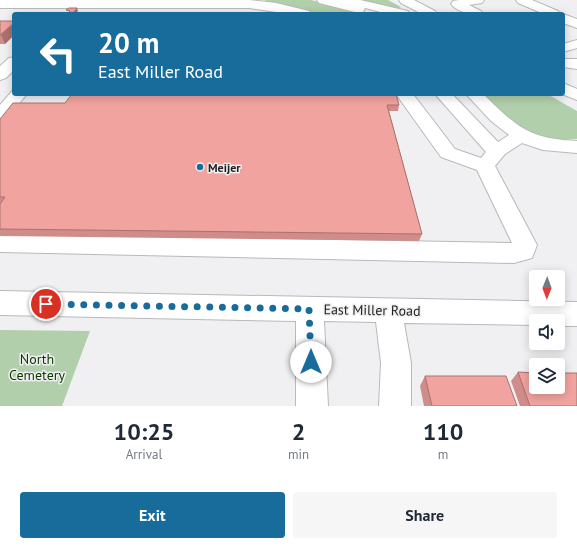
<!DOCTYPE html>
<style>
:root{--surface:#fff;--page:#f6f6f7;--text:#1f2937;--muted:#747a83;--accent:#176c9c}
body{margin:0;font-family:"PT Sans",sans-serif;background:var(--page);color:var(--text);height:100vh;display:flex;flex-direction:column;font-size:15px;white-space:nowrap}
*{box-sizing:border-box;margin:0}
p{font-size:13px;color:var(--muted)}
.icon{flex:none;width:22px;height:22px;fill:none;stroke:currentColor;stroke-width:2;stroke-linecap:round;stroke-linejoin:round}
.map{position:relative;height:406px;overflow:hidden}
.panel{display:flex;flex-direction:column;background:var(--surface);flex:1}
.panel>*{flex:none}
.banner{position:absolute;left:12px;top:12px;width:553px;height:84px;border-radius:4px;box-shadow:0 2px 10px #0003;background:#176c9c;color:#fff;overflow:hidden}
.needle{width:26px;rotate:181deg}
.buttons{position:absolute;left:529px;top:270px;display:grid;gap:8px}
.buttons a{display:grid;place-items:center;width:36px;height:36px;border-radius:4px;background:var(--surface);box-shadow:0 2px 10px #0003;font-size:20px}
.pin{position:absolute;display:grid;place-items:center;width:34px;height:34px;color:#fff;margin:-17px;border:2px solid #fff;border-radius:50%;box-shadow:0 1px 4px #0007}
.me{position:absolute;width:44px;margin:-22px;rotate:0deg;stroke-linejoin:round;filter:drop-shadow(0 0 3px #0008)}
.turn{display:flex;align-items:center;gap:14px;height:84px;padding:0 20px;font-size:18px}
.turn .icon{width:52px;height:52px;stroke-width:2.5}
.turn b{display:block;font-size:28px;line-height:34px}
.eta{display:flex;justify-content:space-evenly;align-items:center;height:68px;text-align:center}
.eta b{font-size:24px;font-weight:600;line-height:28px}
.action{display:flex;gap:8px;margin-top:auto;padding:8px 20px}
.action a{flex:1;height:46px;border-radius:4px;background:var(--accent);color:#fff;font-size:16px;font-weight:600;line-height:46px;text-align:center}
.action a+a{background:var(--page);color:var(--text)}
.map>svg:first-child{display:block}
</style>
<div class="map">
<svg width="577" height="406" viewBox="0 0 577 406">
<rect width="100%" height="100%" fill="#f0f0f2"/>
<!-- green -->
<path fill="#b1cfaa" d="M263,0H311L369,14H317Z
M356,0H388L401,7L397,9Z
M482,94H547L577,111V139C558,141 533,137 517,126C504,117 493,104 482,94Z
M0,330L90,331L62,406H0Z"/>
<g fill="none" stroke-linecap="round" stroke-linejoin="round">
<!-- minor casing -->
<g stroke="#b8b9ba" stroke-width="2">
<path id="minor" d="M0,0H249L276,3L309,11L311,14H290L249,8H0Z
M459,0H484L482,3L469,5L481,11L483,14C472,14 459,14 451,4L453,1Z
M516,0H532L558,11L560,14H544L518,3Z
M563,14L577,19V28L563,23Z
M577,40V48L563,52V44Z
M14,57V70L6,78L0,80V66L9,58Z
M563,59H577V69L563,67Z
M13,90L14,94H27L6,119L0,120V105Z
M396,94H413L455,149L481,158L486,152L435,94H452L498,142L509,135L491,121L466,94H483C517,127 529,139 577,141V153L543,150L522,143L505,154L495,166L537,245L532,258L514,263L0,252V234L512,243L477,170L441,157Z
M0,291L577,302V326H558V321H536V325L404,323L411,363V406H379L381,363L376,322L324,321L328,406H296V321L0,315Z"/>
</g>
<!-- major casing -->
<g stroke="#b8b9ba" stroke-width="2">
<path id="major" d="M317,0H360L408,11L410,14H388L365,8L363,12L359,13L319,3Z
M399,0H414L435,11L437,14H422L401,3Z
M563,83L577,89V100L562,94Z"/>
</g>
<!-- minor -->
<use href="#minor" fill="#fff" fill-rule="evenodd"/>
<!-- major -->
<use href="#major" fill="#fff" fill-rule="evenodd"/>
</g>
<!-- wall -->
<path fill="#cf8c89" d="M0,21H14V35L5,44H0Z
M65,103L399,105L398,111H389L422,234L419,241L0,236V119Z
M518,372L577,406H520L511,381Z
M425,376L517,406H424L420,386Z"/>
<!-- shaded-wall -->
<path fill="#a9726f" d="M77,8L78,11L75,14H72Z
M14,23V35L5,44L1,35Z"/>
<!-- building -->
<path fill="#f1a39f" stroke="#a9726f" d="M69,8H77L72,14H67L70,11L66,10Z
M0,21H14V23L0,35Z
M72,94H396L399,105H387L422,234L0,229V204L5,197H0V119L13,103H65Z
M518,372L536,373V387H558V373H577V406H530Z
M425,376H506L517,406H432Z"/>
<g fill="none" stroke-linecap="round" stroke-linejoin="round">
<!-- route -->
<path stroke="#176c9c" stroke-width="7" stroke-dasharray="0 12.6" d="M46,304L309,309L311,362"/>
</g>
<!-- markers -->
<circle fill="#176c9c" stroke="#f0f0f2" stroke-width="1.5" cx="200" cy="167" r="4"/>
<g text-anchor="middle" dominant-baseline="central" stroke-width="3" stroke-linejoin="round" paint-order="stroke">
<!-- poi labels -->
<g font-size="12" font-weight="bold" fill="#1f1f1f" stroke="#f0f0f2" text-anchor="start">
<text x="208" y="167">Meijer</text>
</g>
<!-- near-street labels -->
<g font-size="14" fill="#1f1f1f" stroke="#f0f0f2">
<text transform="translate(372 310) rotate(1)">East Miller Road</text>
</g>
<!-- near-park labels -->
<g font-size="14" fill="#0c3900" stroke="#f0f0f2">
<text x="37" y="359">North<tspan x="37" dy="16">Cemetery</tspan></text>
</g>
</g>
</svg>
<div class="buttons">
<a><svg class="needle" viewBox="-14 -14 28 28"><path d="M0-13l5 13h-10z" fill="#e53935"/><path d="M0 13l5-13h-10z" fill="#747a83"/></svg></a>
<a><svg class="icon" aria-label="sound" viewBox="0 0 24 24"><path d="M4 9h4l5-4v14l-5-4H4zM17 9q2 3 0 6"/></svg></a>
<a><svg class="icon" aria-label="layers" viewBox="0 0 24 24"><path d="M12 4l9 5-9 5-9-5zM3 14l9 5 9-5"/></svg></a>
</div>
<div class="pin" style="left:46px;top:304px;background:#d93025"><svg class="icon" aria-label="arrive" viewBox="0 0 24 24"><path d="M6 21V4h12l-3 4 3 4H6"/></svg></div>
<svg class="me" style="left:311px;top:362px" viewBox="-20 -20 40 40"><circle r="19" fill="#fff"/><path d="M0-13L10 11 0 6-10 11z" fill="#176c9c"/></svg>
<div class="banner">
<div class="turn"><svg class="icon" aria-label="left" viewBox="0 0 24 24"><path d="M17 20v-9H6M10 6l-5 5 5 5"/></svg><div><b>20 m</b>East Miller Road</div></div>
</div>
</div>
<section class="panel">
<div class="eta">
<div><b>10:25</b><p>Arrival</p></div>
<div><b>2</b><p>min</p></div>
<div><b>110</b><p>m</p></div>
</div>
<div class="action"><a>Exit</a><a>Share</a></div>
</section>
